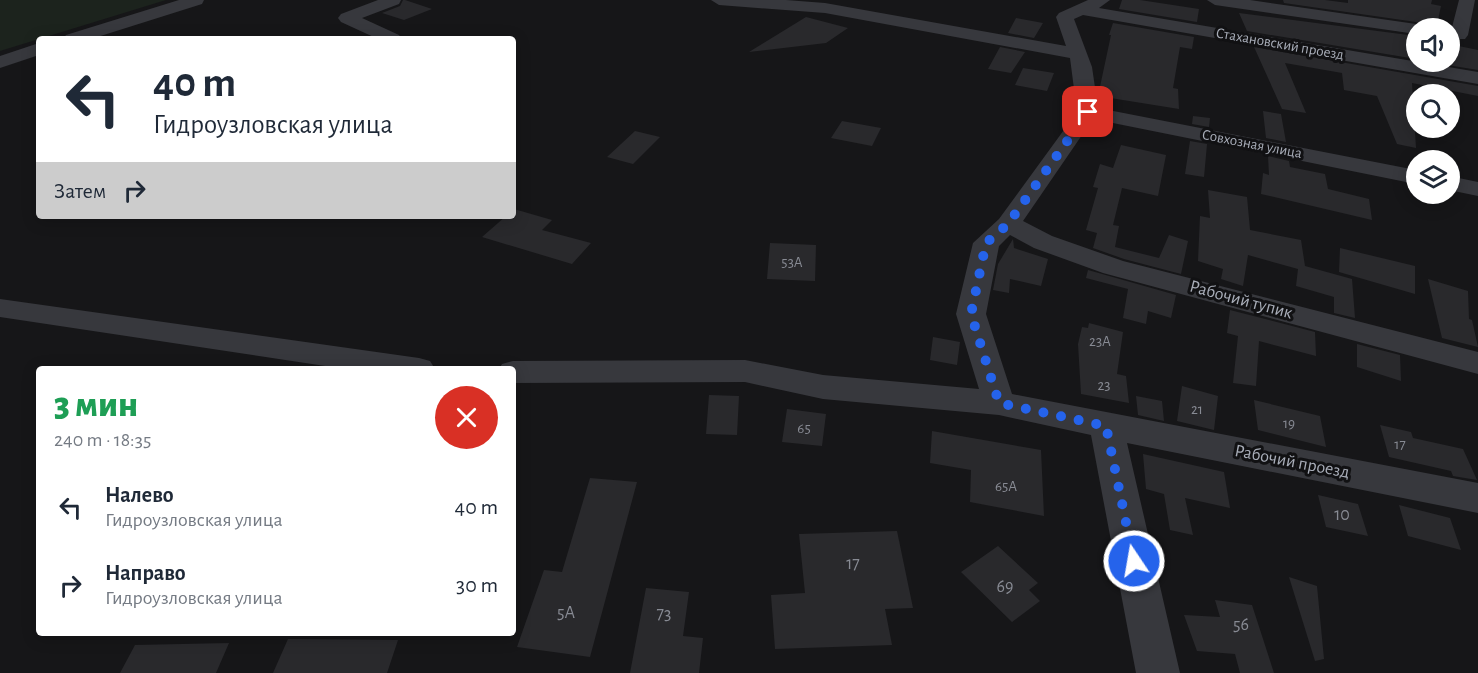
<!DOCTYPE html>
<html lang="ru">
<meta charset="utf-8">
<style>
:root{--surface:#fff;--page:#f2f2f3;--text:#1f2937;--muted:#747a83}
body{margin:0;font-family:"Alegreya Sans",sans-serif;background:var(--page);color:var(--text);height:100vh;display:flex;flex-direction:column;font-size:22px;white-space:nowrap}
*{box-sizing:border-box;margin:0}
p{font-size:20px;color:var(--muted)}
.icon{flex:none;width:33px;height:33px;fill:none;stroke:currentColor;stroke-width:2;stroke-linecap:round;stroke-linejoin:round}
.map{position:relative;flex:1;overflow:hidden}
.sheet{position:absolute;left:36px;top:366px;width:480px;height:270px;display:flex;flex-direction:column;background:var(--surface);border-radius:6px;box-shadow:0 3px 15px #0003}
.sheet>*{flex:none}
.guide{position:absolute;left:36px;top:36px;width:480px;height:183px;border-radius:6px;box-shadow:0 3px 15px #0003;background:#fff;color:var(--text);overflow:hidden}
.buttons{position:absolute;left:1406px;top:18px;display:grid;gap:12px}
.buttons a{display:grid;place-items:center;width:54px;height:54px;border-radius:50%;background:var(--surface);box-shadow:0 3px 15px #0003;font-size:30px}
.pin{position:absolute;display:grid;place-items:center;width:51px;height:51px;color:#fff;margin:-26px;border-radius:12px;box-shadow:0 3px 9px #0006}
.me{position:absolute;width:66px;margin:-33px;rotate:348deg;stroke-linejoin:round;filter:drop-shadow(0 0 4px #0008)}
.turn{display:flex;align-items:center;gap:21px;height:126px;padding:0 18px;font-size:27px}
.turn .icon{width:78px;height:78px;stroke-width:2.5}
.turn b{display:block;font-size:42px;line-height:51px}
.then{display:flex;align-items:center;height:57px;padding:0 18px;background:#0003;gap:12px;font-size:22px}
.round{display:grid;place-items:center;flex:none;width:63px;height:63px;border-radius:32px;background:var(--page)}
.headline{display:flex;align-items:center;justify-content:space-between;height:102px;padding:0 18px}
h1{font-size:36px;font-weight:800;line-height:45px;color:#1e9e55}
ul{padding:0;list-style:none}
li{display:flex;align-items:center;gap:18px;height:78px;padding:0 18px}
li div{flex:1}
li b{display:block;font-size:22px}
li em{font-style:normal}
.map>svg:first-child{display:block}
</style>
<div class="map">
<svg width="1478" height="673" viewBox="0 0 1478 673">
<rect width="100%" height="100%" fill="#161618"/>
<!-- green -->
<path fill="#1c231d" d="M0,0H166L0,51Z"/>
<!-- building -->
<path fill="#29292c" d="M403,0H405L432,9L404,20L382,13L400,6Z
M1122,0H1140L1199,9L1197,22L1119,9Z
M1283,0H1325L1348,3V0H1432L1431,4L1441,6L1438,20L1441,28H1427L1416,22L1284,3Z
M1239,13L1416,36V59L1247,31Z
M806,17L848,28L826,43L749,52Z
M1016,18L1043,23L1034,38L1008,33Z
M1113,23L1194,37L1192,49L1180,47L1173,88L1178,89L1179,109L1098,96L1111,35H1109Z
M1449,44L1478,50V70L1429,62H1449Z
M1000,47L1025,52L1011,73L988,69Z
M1254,47L1478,86V96L1412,83L1416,148L1397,144L1377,96L1344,90L1342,73L1285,63L1306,113L1282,109Z
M1023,68L1054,73L1047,91L1015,85Z
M1263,111L1281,114L1286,142L1266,138Z
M1193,116L1210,118L1209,127L1192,124Z
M842,121L881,128L872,146L831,138Z
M635,131L660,137L633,164L607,157Z
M1190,141L1207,144L1204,177L1185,174Z
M1121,145L1166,155L1158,196L1122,188L1113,225L1119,226L1115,247L1159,258L1169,235L1188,241L1181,274L1124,259L1093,248L1097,233L1086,230L1098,188L1093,187L1100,164L1113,168Z
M1268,156L1289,161L1290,167L1325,174L1328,189L1369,199L1372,220L1261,194L1263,173L1269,175Z
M1208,190L1247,197L1250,230L1301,240L1305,266L1352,279L1355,318L1334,313V297L1296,286L1298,269L1248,255L1243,286L1221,279L1223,269L1198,261L1200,216L1210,218Z
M514,209L552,220L542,230L591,243L572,264L482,237L506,216H513Z
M1013,239L1014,248L1048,259L1041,286L1010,279L1009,293L993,290L998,264Z
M770,243L816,245L815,281L767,279Z
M1340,248L1415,266V294L1339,272Z
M1088,270L1176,295L1171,318L1148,311L1146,324L1123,318L1128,289L1086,278Z
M1428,279L1468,291L1469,319L1472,320L1478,347L1442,338Z
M1230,310L1315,332L1316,356L1259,341L1256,386L1233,383L1238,336L1227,333Z
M1089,323L1123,332L1117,374L1126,376L1129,403L1081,394L1078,344L1082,327L1088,328Z
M933,337L960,342L957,365L930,360Z
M1357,344L1400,355L1401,381L1357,367Z
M1182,386L1218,396L1214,430L1177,421Z
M709,395L739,396L737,435L706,434Z
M1136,396L1162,401L1164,421L1138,415Z
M1254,400L1320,416L1326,447L1258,430Z
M787,409L826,414L822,446L782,442Z
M1380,425L1411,432L1413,438L1463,449L1477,480L1453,476L1451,471L1389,457Z
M932,431L1041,450L1044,516L970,502L971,470L930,463Z
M1143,454L1224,472L1230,508L1185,498L1193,535L1170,530L1164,494L1146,489Z
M590,478L637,482L590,657L517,647L544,570L562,572Z
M1318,495L1358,504L1368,536L1326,527Z
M1399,505L1450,518L1461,550L1408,536Z
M897,531L913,608L885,609L892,645L775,649L771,595L805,593L799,534Z
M998,546L1038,583L1029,590L1040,601L1012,622L961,572Z
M1289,577L1317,586L1324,659L1315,661Z
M646,588L689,592L683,636L703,638L699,673H630Z
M1215,600L1252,605L1274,673H1240L1235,654L1197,651L1184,615L1220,617Z
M288,639L398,640L387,673H273Z
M229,643L216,673H120L135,645Z"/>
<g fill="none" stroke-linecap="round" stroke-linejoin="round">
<!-- minor -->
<path fill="#37383d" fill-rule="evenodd" d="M179,0H204L202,4L91,39H63L66,35Z
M378,0H401L399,4L362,18L399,35L402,39H378L341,22L338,18L341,14Z
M711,0H786L825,3L1066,46L1056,17L1059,13L1088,0H1110L1099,8L1478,72V84L1083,15L1074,19L1092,67L1098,108L1416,170V184L1093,119L1023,221L1052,236L1123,261L1478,352V374L1103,273L1034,248L1010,235L999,246L986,314L1012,394L1478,483V513L1127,443L1180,673H1136L1091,435L999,415L823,399L745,382L513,383V369H499L502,364L513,361L745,360L823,375L979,389L956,314L973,243L999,219L1077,112L1070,58L825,13L719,5Z
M1207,0H1250L1416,24L1425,28H1416V34L1215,5Z
M1459,0H1475L1468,35L1465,39H1453L1450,35Z
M39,43V55L0,68V56Z
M1449,176L1478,182V196L1449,190Z
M0,299L419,358L430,361L435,369H345L0,317Z"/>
</g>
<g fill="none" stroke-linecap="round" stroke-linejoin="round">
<!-- route -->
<path stroke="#2563eb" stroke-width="10" stroke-dasharray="0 18" d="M1088,112L1008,224L986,243L971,314L999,403L1106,426L1134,561"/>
</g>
<g text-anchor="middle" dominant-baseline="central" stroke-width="6" stroke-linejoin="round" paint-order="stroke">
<!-- far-street labels -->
<g font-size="15" fill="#a8adb8" stroke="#111113">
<text transform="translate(1280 44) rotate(10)">Стахановский проезд</text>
<text transform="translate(1252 144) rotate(11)">Совхозная улица</text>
</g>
<!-- number labels -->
<g font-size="15" fill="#888b94">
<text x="792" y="262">53А</text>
<text x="1100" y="341">23А</text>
<text x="1104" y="385">23</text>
<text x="1197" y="409">21</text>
<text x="1289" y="423">19</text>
<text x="804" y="428">65</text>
<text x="1400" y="444">17</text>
<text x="1006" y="486">65А</text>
</g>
<!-- street labels -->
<g font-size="18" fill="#a8adb8" stroke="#111113">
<text transform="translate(1241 300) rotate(15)">Рабочий тупик</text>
<text transform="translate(1292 462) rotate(11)">Рабочий проезд</text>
</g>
<!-- near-number labels -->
<g font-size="18" fill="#888b94">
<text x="1342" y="515">10</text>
<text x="853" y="564">17</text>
<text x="1005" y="587">69</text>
<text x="566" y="613">5А</text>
<text x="664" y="614">73</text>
<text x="1241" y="625">56</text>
</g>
</g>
</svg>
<div class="buttons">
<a><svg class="icon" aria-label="sound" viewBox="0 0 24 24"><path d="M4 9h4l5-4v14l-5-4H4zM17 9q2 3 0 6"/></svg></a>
<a><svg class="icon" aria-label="search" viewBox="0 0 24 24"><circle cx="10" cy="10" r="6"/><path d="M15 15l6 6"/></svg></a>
<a><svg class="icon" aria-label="layers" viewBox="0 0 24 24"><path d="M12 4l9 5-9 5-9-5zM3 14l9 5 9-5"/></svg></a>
</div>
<div class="pin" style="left:1088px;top:112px;background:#d93025"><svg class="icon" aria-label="arrive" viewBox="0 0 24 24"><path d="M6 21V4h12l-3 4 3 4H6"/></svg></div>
<svg class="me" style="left:1134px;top:561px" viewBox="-20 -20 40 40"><circle r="17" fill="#2563eb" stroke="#fff" stroke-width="3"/><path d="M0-11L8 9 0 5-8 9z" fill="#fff"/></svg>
<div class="guide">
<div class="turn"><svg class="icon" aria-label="left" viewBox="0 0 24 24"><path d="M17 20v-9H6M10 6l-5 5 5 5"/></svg><div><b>40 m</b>Гидроузловская улица</div></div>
<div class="then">Затем<svg class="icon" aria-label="right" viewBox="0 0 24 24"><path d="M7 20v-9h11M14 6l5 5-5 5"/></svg></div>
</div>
<section class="sheet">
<div class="headline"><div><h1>3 мин</h1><p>240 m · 18:35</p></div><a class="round" style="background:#d93025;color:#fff"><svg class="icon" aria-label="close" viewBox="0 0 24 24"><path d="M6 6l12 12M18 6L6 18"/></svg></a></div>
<ul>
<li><svg class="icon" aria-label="left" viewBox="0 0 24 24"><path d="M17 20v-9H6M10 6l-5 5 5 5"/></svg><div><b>Налево</b><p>Гидроузловская улица</p></div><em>40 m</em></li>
<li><svg class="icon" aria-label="right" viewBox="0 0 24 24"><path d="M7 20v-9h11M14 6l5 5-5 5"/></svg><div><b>Направо</b><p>Гидроузловская улица</p></div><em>30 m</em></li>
</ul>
</section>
</div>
